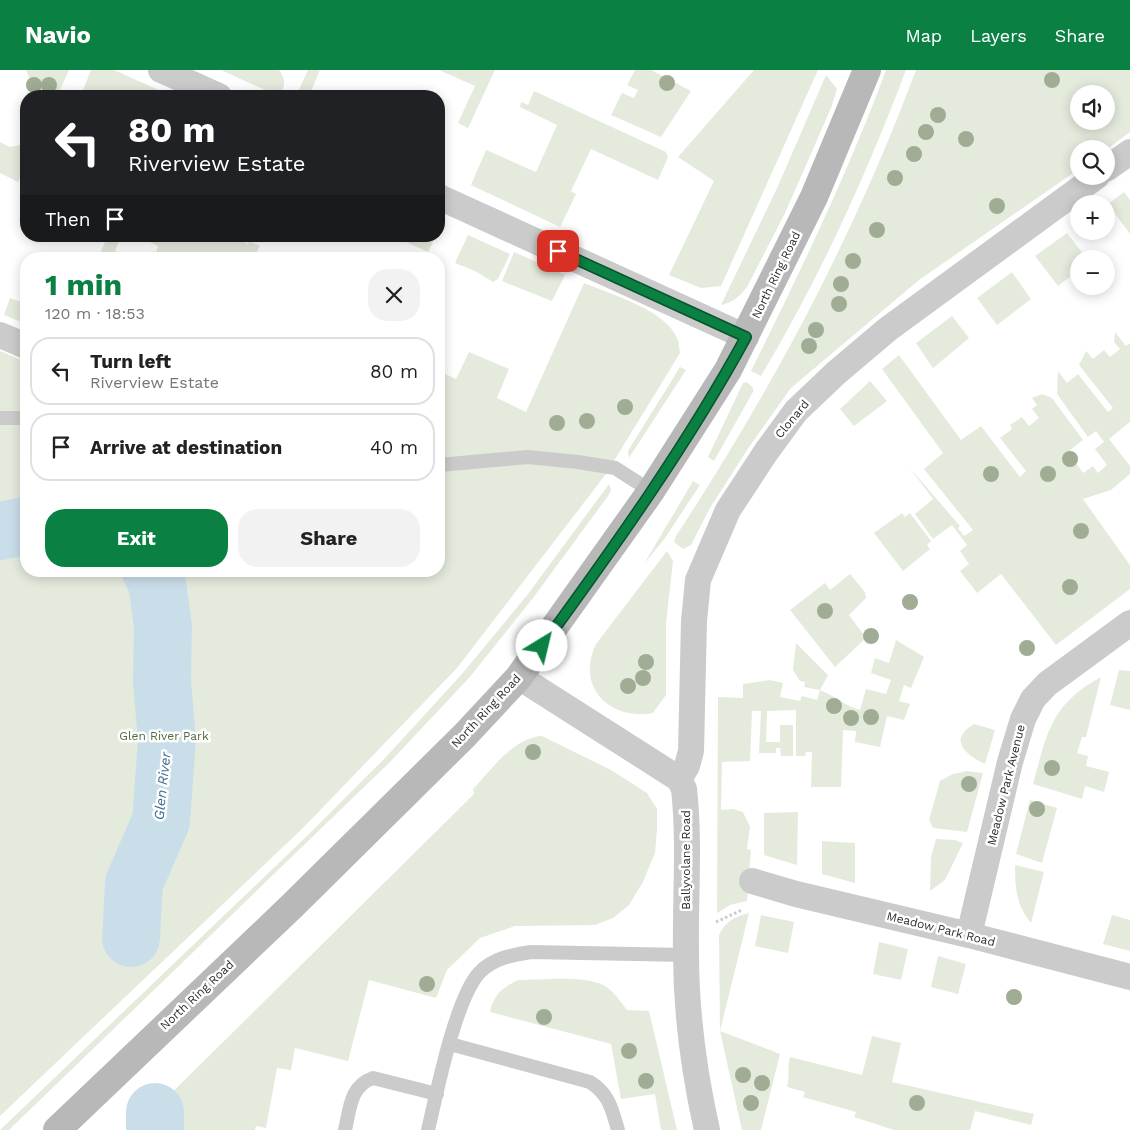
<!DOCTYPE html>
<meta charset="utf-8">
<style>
:root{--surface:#fff;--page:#f2f2f2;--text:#222;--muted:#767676;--line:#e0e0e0;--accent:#0b8043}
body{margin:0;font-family:"Work Sans",sans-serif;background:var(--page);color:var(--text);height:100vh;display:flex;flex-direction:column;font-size:19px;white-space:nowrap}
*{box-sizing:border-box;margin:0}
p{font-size:16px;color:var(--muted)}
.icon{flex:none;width:28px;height:28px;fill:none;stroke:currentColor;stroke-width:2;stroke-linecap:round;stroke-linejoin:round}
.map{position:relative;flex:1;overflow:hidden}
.panel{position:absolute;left:20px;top:182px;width:425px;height:325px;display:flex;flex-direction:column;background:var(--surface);border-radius:20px;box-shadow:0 2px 12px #0003}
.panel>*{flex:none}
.top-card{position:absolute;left:20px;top:20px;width:425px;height:152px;border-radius:20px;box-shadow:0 2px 12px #0003;background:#202124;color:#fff;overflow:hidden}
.buttons{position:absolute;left:1070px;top:15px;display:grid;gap:10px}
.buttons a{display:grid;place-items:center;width:45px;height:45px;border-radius:50%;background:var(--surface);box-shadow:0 2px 12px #0003;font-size:25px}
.pin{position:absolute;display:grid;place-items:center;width:42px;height:42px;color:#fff;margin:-21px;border-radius:10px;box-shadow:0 2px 8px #0006}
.me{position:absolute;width:55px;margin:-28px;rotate:36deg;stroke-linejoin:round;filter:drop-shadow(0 0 4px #0008)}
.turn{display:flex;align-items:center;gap:18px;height:105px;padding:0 25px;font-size:22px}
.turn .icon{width:65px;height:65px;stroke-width:2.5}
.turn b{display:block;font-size:35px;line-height:42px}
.then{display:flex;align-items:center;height:48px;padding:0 25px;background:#0003;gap:10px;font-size:19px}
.round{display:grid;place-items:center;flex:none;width:52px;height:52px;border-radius:20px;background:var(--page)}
.head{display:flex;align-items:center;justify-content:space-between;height:85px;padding:0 25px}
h1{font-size:30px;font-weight:700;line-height:38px;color:var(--accent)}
.button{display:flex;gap:10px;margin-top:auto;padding:10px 25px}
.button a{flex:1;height:58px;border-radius:20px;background:var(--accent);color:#fff;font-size:20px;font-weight:700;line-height:58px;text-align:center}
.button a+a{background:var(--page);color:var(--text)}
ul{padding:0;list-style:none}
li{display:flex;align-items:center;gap:15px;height:68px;margin:0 10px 8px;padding:0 15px;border:2px solid var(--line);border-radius:20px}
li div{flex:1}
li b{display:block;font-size:19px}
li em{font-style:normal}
header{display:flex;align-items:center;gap:30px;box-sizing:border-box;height:70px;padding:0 25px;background:var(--accent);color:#fff}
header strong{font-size:24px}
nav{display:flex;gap:28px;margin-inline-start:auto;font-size:18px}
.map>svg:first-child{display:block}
</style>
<header>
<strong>Navio</strong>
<nav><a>Map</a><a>Layers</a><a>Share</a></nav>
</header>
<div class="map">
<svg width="1130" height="1060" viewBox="0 0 1130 1060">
<rect width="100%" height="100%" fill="#fff"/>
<!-- green -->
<path fill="#e4ebdd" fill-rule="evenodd" d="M26,0H69L57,26H36Z
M91,0H114L172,26H84L81,25Z
M221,0H279C286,9 285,16 280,26H278Z
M308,0H320L309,26H296Z
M439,0H495L468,58L458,53L475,16Z
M635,0H651L691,21L661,67L611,45L622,23L634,28L638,20L627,15Z
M754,0H818L721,216L701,218L669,205L714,111L678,87Z
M886,0H906C866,106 819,209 761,306L751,301C800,202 848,103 886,0Z
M916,0H1130V62L1106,80L1079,79V99L919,210L791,318L749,377L710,438L691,475L683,479L674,472L676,466C773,318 854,166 916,0ZM1079,24H1106V51H1079Z
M826,5L837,19L831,38L785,143L747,217C740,226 734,232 721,235L778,116Z
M534,21L666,82L668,87L658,110L591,79L571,121L576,124L560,157L471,115L486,80L536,102L557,55L520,37L521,32L528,35Z
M0,72L10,77L26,74V95L18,112L0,103Z
M1124,122L1130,130V164L1108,134Z
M1067,163L1087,189H1079V200L1058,216L1035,186Z
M468,165L510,184L498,209L493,212L475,201L455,193Z
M108,166H121L115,181L132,189H102L101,181Z
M138,166H237L236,169L248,174L249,171L260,176L255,185L260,188L154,189L158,176Z
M393,166H436L428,182Z
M514,182L565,205L552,231L502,211Z
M1012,202L1031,229L997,255L977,228Z
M584,213C610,224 666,240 677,268C679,272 679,278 680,283L606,404L457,598L304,757L0,1046V281L26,292V501H439V301L456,309L469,282L509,299L497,328L526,342Z
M10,228L26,234V254L4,245Z
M952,246L969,268L933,298L916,273Z
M1115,262L1126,276L1130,273V352L1109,369L1130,396V404L1111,420L1083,429L1130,495V519L1056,575L1001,504L977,523L960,501L969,494L960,481L967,475L952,455L933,469L915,444L933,429L909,397L960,456L958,458L964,466L973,460L924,399L943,383L882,299L899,285L961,370L981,356L1020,407L1026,401L1000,368L1012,359L1010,355L1022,347L1029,356L1039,348L1032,339L1037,335L1032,328L1042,324L1052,328L1083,370L1070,380L1078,391L1076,393L1083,403L1093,396L1098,403L1107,395L1095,379L1104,372L1096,361L1088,367L1057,324L1058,301L1067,313L1078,304L1108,342L1113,338L1079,295L1086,281L1093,289L1104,280L1110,287L1120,279L1114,272Z
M680,297L686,300L629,388L628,381Z
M870,311L887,331L854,356L840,339Z
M747,312L753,318V322L714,391L708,387L743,313Z
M693,411L700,415L665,468L644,494Z
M609,414L611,420L608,426L533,528L469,608L390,692L9,1060H0L309,764L385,688L462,604L528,524Z
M902,443L905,447L910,443L931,471L927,475L930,479L903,501L874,463Z
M667,481L673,491L666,553V625L653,643C610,651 575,617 596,574Z
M850,504L865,522L866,528L849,545L866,568L835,597L790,540L825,513L830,520Z
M896,570L924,587L911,618L904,615L899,631L910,634L904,650L887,646L880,677L855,672L856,661L843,660L841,717H811L812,682H806L805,686H796V640L767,641L766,672H780V655H793V686H781L780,678H776V683H759L761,641H752L750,691L722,692L721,740L733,739L743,742L750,757L747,779L751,780L747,831L730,835L717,843L718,627L743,628V614L770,610L783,613L780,627L800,631L802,626L817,630L820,620L804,617L805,612L800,611L793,600L796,573L828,605L820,620C835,626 845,636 860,640L866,619L886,624L891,610L871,603L875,588L889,593Z
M1119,600L1130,601V640L1110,635Z
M1101,607L1086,667H1082L1077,683L1088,686L1086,696L1109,702L1104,722L1085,716L1082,729L1033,714C1047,663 1051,634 1101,607Z
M974,654L995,660L985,694C966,685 947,670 974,654Z
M542,666L611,700L647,723L657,739V759L655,783L643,812L629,835L613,848L595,855L515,856L480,868L447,900L436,928L369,910L348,991L295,978L291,1000L277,998L266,1058L256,1056L255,1060H134L474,724L473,719C492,699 513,668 542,666Z
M967,701L983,703L967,762L933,758L929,750L940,711L953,704Z
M1030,730L1057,738L1042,793L1016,784Z
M798,742L797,795L764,785V743Z
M936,769L955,770L963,773L945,810L930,821L931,787Z
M822,771L855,773V813L822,804Z
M1015,795L1044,802L1031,853C1016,835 1015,817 1015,795Z
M749,843L720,961L780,984L761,1060H742L720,961L719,865C726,851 734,847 749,843Z
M761,845L794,852L788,883L755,876Z
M1112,845L1130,850V881L1103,874Z
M879,872L908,879L901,910L873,904Z
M938,886L966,894L958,924L931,917Z
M518,910C540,910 584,905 603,915C613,920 620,931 627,940L649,941L677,1060H661L655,1024L621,1029L611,974L490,942C494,924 502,918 518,910Z
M872,966L901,973L892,1012L1034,1044L1031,1055L975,1041L970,1060H894L854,1047L856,1042L803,1027L805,1022L787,1017C790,1006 787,998 790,987L862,1005Z"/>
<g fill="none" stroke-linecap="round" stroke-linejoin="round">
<!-- river -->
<path stroke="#cadeea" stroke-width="58" d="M0,461L26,456
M131,868L134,813L161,751L167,670L162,612L163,556L157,513L151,501
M155,1060V1042"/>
<!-- path -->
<path stroke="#cbcbcb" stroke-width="3" stroke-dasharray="2.5 2.5" stroke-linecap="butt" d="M716,852L742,840"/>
<!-- lane -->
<path stroke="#cbcbcb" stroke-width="14" d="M0,348H26
M439,395L528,387L578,392L615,398L651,421
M450,974L590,1012C609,1024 612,1039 618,1060
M345,1060C350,1039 350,1016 373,1008L437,1024
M428,1060C437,1022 455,930 479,903C493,888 512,885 531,882L686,885"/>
<!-- street -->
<path stroke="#cbcbcb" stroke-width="26" d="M161,0L219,26
M1106,99L1130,82
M439,127L746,267
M0,265L26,276
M519,607L679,709L684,719C690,773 685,829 686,883C686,943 694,1002 707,1060
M679,709L687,696L691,681L694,551L698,510L728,440L766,382L796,341L836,303L888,259L1097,106
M752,811L796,824L969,865L1130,907
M969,865L1010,692L1023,649L1033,629L1047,614L1130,553"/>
<!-- secondary -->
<path stroke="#b8b8b8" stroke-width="28" d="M57,1060L292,836L465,665L519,607L651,421L728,300L814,127L867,0"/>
</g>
<!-- trees -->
<g fill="#a0ac94">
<circle cx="1052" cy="10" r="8"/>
<circle cx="667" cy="13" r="8"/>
<circle cx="34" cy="15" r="8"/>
<circle cx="49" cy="15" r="8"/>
<circle cx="938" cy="45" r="8"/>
<circle cx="926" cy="62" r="8"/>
<circle cx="966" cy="69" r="8"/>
<circle cx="914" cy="84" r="8"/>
<circle cx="895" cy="108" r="8"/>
<circle cx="997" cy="136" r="8"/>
<circle cx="877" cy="160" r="8"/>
<circle cx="853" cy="191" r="8"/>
<circle cx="841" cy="214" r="8"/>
<circle cx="839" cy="234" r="8"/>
<circle cx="816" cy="260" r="8"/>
<circle cx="809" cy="276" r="8"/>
<circle cx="625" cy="337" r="8"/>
<circle cx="587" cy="351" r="8"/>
<circle cx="557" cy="353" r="8"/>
<circle cx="1070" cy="389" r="8"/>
<circle cx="991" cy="404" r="8"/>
<circle cx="1048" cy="404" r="8"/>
<circle cx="1081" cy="461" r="8"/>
<circle cx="1070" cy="517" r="8"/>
<circle cx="910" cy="532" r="8"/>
<circle cx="825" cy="541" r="8"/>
<circle cx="871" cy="566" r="8"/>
<circle cx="1027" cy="578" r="8"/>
<circle cx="646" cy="592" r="8"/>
<circle cx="643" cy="608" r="8"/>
<circle cx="628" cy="616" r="8"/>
<circle cx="834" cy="636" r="8"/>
<circle cx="871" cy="647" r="8"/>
<circle cx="851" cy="648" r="8"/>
<circle cx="533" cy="682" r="8"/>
<circle cx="1052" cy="698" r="8"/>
<circle cx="969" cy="714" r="8"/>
<circle cx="1037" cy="739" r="8"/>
<circle cx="427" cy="914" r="8"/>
<circle cx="1014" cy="927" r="8"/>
<circle cx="544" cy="947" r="8"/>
<circle cx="629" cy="981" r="8"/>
<circle cx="743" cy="1005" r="8"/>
<circle cx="646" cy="1011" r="8"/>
<circle cx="762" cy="1013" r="8"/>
<circle cx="751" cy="1033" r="8"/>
<circle cx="917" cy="1033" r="8"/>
</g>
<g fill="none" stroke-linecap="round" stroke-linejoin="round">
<!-- route casing -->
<g stroke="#07532c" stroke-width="12">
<path id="route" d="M542,576C615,476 687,375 746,267L558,181"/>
</g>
<!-- route -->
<use href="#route" stroke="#0b8043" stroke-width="9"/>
</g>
<g text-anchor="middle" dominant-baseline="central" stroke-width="5" stroke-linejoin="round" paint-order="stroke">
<!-- street labels -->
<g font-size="12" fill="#2e2e2e" stroke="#fff">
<text transform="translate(776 205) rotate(-64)">North Ring Road</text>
<text transform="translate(792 349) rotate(-50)">Clonard</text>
<text transform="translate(486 641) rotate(-47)">North Ring Road</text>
<text transform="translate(1006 715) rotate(-76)">Meadow Park Avenue</text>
<text transform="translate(686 790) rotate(-90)">Ballyvolane Road</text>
<text transform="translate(941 859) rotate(14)">Meadow Park Road</text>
<text transform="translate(197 925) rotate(-43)">North Ring Road</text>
</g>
<!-- park labels -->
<g font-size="12" fill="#52693d" stroke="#fff">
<text x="164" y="666">Glen River Park</text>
</g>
<!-- water labels -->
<g font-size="14" font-style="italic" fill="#3f6f8e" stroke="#fff">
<text transform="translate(162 716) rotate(-84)">Glen River</text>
</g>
</g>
</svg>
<div class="buttons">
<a><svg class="icon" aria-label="sound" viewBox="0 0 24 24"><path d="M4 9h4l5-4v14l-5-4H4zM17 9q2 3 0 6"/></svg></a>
<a><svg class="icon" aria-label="search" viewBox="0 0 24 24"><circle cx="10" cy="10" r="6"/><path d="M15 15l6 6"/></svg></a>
<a>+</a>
<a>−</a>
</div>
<div class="pin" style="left:558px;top:181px;background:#d93025"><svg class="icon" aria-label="arrive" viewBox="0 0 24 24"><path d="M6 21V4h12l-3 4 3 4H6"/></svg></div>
<svg class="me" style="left:542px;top:576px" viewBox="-20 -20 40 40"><circle r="19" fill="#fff"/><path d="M0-13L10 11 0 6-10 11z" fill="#0b8043"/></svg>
<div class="top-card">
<div class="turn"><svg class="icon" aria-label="left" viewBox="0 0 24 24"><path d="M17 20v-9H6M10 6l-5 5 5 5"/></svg><div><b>80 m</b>Riverview Estate</div></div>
<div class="then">Then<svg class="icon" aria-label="arrive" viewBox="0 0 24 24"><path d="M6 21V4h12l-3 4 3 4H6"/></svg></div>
</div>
<section class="panel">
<div class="head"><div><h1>1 min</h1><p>120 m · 18:53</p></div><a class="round"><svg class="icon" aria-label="close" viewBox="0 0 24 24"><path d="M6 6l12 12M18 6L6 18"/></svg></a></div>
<ul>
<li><svg class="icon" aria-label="left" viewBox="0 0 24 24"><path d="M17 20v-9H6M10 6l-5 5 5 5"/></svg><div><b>Turn left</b><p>Riverview Estate</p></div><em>80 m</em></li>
<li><svg class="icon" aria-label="arrive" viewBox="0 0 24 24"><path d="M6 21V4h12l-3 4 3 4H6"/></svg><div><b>Arrive at destination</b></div><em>40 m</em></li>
</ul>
<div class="button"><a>Exit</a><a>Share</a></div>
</section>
</div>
